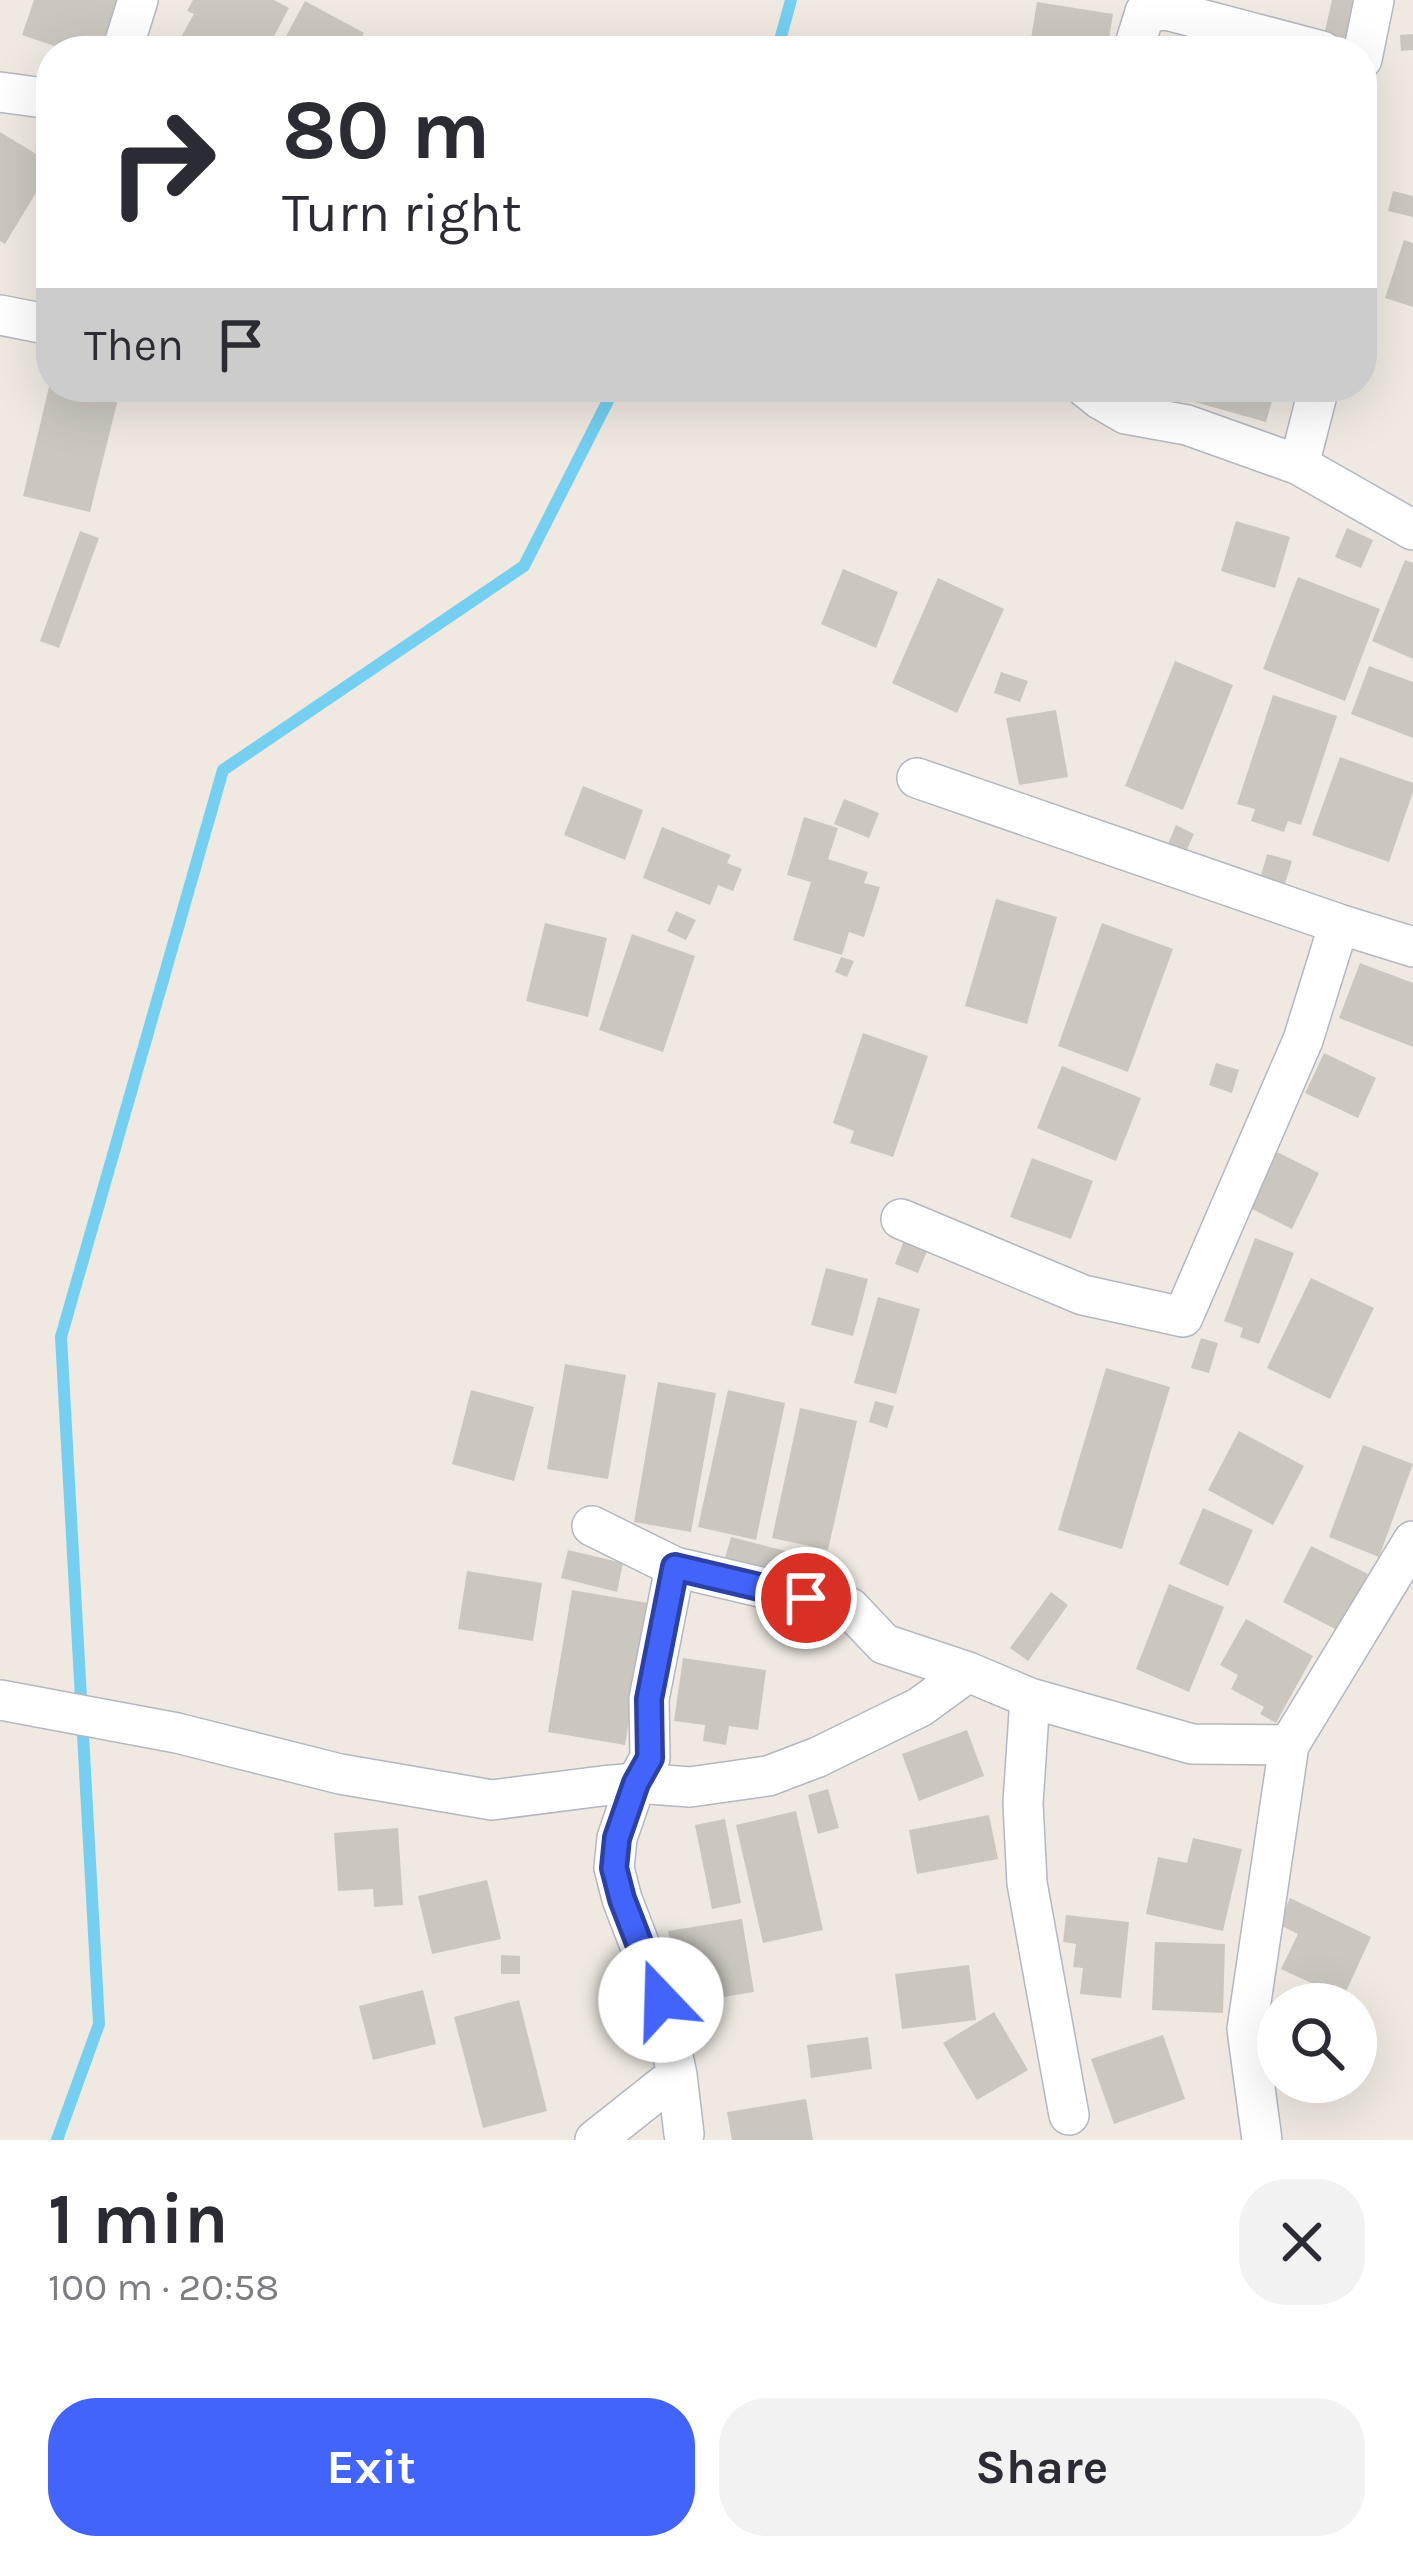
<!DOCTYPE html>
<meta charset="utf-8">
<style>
:root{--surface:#fff;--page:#f2f2f3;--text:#2b2b33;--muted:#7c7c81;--accent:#4264fb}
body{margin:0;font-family:Karla,sans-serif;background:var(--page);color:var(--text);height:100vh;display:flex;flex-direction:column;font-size:45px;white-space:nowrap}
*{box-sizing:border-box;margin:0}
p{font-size:39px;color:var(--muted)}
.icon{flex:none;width:66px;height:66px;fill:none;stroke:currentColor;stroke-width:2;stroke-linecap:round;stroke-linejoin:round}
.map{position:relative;height:2140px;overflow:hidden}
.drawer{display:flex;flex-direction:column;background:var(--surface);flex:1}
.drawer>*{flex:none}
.hud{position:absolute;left:36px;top:36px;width:1341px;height:366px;border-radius:48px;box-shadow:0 12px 48px #0002;background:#fff;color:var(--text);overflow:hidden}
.controls{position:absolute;left:1257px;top:1983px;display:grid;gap:24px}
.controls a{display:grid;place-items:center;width:120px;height:120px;border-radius:50%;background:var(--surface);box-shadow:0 12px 48px #0002;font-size:60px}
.pin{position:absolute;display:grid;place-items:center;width:102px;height:102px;color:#fff;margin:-51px;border:6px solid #fff;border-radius:50%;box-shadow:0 3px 12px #0007}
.me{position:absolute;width:132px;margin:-66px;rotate:339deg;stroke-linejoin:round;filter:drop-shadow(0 0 9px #0008)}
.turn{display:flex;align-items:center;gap:42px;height:252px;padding:0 48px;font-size:54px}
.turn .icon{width:156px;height:156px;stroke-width:2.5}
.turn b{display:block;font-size:84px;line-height:102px}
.then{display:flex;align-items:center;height:114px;padding:0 48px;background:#0003;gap:24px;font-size:45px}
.round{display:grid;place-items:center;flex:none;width:126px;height:126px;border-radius:48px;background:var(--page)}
.overview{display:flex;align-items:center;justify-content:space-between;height:204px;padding:0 48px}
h1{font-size:72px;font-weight:700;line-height:90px}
.button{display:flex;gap:24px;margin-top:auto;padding:24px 48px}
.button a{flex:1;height:138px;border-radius:48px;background:var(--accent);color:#fff;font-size:48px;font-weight:700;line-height:138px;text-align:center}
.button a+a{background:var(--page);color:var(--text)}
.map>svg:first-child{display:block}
</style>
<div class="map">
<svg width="1413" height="2140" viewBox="0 0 1413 2140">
<rect width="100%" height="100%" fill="#efe9e1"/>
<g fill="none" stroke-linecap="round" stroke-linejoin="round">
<!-- stream -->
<path stroke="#75cff0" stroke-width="12" d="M777,51L791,0
M57,2140L99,2024L61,1337L223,770L524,566L615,387"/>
</g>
<!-- building -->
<path fill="#cbc7bf" d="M34,0H117L100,51H69L22,35Z
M193,0H274L289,8L266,51H185L176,46L194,14L187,11Z
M1332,0H1360L1350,41L1324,35Z
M305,1L364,33L356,47L365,51H278Z
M1037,2L1113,14L1107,51H1029Z
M1413,34V50L1401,51L1400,35Z
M0,132L51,163V168L5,244L0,241Z
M1393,191L1413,196V217L1388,211Z
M51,221V257L36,249Z
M1404,240L1413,243V307L1385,298Z
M49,387H88L119,395L90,512L23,496Z
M1195,387H1276L1266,422L1191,401Z
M1236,521L1290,537L1275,588L1221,571Z
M1347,528L1373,540L1361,568L1335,557Z
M80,531L99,538L59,648L40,641Z
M1405,560L1413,563V659L1372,641Z
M843,569L898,592L876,648L821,624Z
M1298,577L1380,609L1345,701L1263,669Z
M938,578L1004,609L957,713L892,683Z
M1175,661L1233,685L1183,810L1125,786Z
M1369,666L1413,682V738L1351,714Z
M1001,672L1028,681L1020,702L994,693Z
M1273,695L1337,716L1301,825L1288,821L1284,832L1251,821L1255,809L1237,804Z
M1056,710L1068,777L1019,785L1006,718Z
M1340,757L1413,783V792L1389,862L1312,835Z
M583,786L643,810L625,860L564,835Z
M844,799L879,813L869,838L834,824Z
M804,817L838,828L828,859L868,872L864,883L880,887L864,937L849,932L842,955L793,940L811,882L787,875Z
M1176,825L1194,834L1183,858L1165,851Z
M662,827L731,855L727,863L742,869L733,891L718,885L710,905L643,878Z
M1267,854L1292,861L1283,890L1259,882Z
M996,899L1057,917L1027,1024L965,1006Z
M676,911L696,920L686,940L667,931Z
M545,923L607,938L588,1017L526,1001Z
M1102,923L1173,949L1128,1072L1058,1046Z
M632,934L695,956L663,1052L599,1030Z
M841,957L854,961L847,977L835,972Z
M1360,963L1413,983V1047L1339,1018Z
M863,1033L928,1056L893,1157L850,1143L854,1131L833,1123Z
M1324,1053L1376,1078L1358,1118L1305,1093Z
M1216,1063L1239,1070L1232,1093L1209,1085Z
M1062,1066L1141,1098L1116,1161L1037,1128Z
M1273,1150L1319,1173L1292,1229L1246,1206Z
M1032,1158L1093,1181L1071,1239L1010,1217Z
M906,1235L930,1244L918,1273L895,1264Z
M1255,1238L1294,1253L1259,1344L1240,1337L1243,1328L1224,1321Z
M826,1268L868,1279L853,1336L811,1325Z
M1311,1278L1374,1308L1330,1399L1267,1368Z
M878,1297L920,1309L896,1394L854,1383Z
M1201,1338L1218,1343L1209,1373L1191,1368Z
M565,1364L626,1375L608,1479L547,1469Z
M1106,1368L1170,1387L1122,1549L1058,1530Z
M658,1382L716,1393L691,1532L634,1522Z
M471,1390L534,1407L514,1481L452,1464Z
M728,1390L785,1403L756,1540L698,1527Z
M875,1401L894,1406L887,1428L869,1422Z
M800,1408L857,1421L828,1550L772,1538Z
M1239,1431L1304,1466L1273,1525L1208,1490Z
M1363,1445L1413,1464L1379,1557L1329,1537Z
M1203,1508L1253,1530L1228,1586L1179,1564Z
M731,1537L821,1560L813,1592L722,1569Z
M1311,1546L1368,1574L1339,1631L1283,1602Z
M568,1550L623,1563L617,1592L561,1578Z
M467,1571L542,1583L533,1641L458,1629Z
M1169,1584L1224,1607L1189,1692L1136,1669Z
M572,1590L648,1603L625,1745L548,1732Z
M1051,1592L1068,1605L1028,1661L1010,1648Z
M1246,1619L1313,1656L1276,1723L1260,1714L1264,1707L1231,1689L1238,1675L1220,1665Z
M683,1658L766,1670L758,1730L729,1726L726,1745L703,1741L705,1725L674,1721Z
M967,1730L984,1776L919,1801L902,1754Z
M828,1789L839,1828L818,1834L808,1795Z
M796,1811L823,1930L763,1943L736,1825Z
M989,1815L998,1859L917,1874L909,1830Z
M725,1819L741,1903L712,1909L695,1825Z
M398,1828L403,1905L374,1907L373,1889L338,1891L334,1833Z
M1193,1838L1242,1849L1223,1931L1146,1914L1158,1857L1187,1863Z
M487,1880L501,1939L432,1954L418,1896Z
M1290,1898L1371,1937L1343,1998L1281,1969L1298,1934L1278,1924Z
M1066,1915L1129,1922L1121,1998L1080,1994L1083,1968L1073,1967L1076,1944L1063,1942Z
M742,1919L754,1992L680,2004L668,1931Z
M1155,1942L1225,1944L1223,2013L1152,2010Z
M501,1955L520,1956V1974H501Z
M969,1965L976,2020L902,2029L895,1974Z
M423,1990L436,2044L373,2060L359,2006Z
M519,2000L547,2111L483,2128L454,2017Z
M994,2012L1028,2070L977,2100L943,2043Z
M1163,2035L1185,2099L1114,2124L1091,2059Z
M868,2037L872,2069L811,2078L807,2045Z
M806,2099L813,2140H732L727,2112Z"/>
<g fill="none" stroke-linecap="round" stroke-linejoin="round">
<!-- minor casing -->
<g stroke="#b4b7c1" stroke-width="42">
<path id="minor" d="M122,51L138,0
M1133,51L1145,12L1166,10L1322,51
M1362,59L1374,0
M0,92L51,99
M0,315L51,325
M1085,387L1100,399L1126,414L1187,425L1299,465L1413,530
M1299,465L1319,387
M917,778L1339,924L1413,947
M901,1219L1083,1295L1183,1317L1303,1040L1339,924
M592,1526L675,1567L850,1608L884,1644L968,1672L1030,1698L1192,1744L1289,1745
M675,1567L649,1699L650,1758L636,1783L617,1838L614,1868L622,1899L661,2000L677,2075L684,2134
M1030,1698L1023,1803L1027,1883L1069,2115
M0,1700L177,1733L340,1774L492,1800L602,1786L636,1783L690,1787L768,1776L818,1757L920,1707L968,1672
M595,2140L677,2075
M1262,2140L1247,2029L1289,1745L1413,1541"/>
</g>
<!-- minor -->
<use href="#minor" stroke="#fff" stroke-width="39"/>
</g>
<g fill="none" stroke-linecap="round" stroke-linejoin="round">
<!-- route casing -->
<g stroke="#2b41a3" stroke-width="30">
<path id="route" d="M661,2000L622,1899L614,1868L617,1838L636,1783L650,1758L649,1699L675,1567L806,1598"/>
</g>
<!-- route -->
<use href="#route" stroke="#4264fb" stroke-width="21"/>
</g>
</svg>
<div class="controls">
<a><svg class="icon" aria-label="search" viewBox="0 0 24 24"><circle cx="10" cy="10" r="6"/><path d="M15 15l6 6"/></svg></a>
</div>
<div class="pin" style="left:806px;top:1598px;background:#d93025"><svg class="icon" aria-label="arrive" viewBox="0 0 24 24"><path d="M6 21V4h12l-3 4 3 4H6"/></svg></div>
<svg class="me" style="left:661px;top:2000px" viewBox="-20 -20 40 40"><circle r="19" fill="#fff"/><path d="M0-13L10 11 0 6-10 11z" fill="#4264fb"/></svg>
<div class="hud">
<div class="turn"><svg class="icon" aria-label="right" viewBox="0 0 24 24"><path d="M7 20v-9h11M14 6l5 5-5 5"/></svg><div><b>80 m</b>Turn right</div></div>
<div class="then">Then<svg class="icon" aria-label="arrive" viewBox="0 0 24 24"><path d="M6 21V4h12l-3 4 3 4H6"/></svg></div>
</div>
</div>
<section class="drawer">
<div class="overview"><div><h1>1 min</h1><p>100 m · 20:58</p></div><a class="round"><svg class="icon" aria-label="close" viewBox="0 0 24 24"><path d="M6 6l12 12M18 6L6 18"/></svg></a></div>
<div class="button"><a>Exit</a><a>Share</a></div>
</section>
